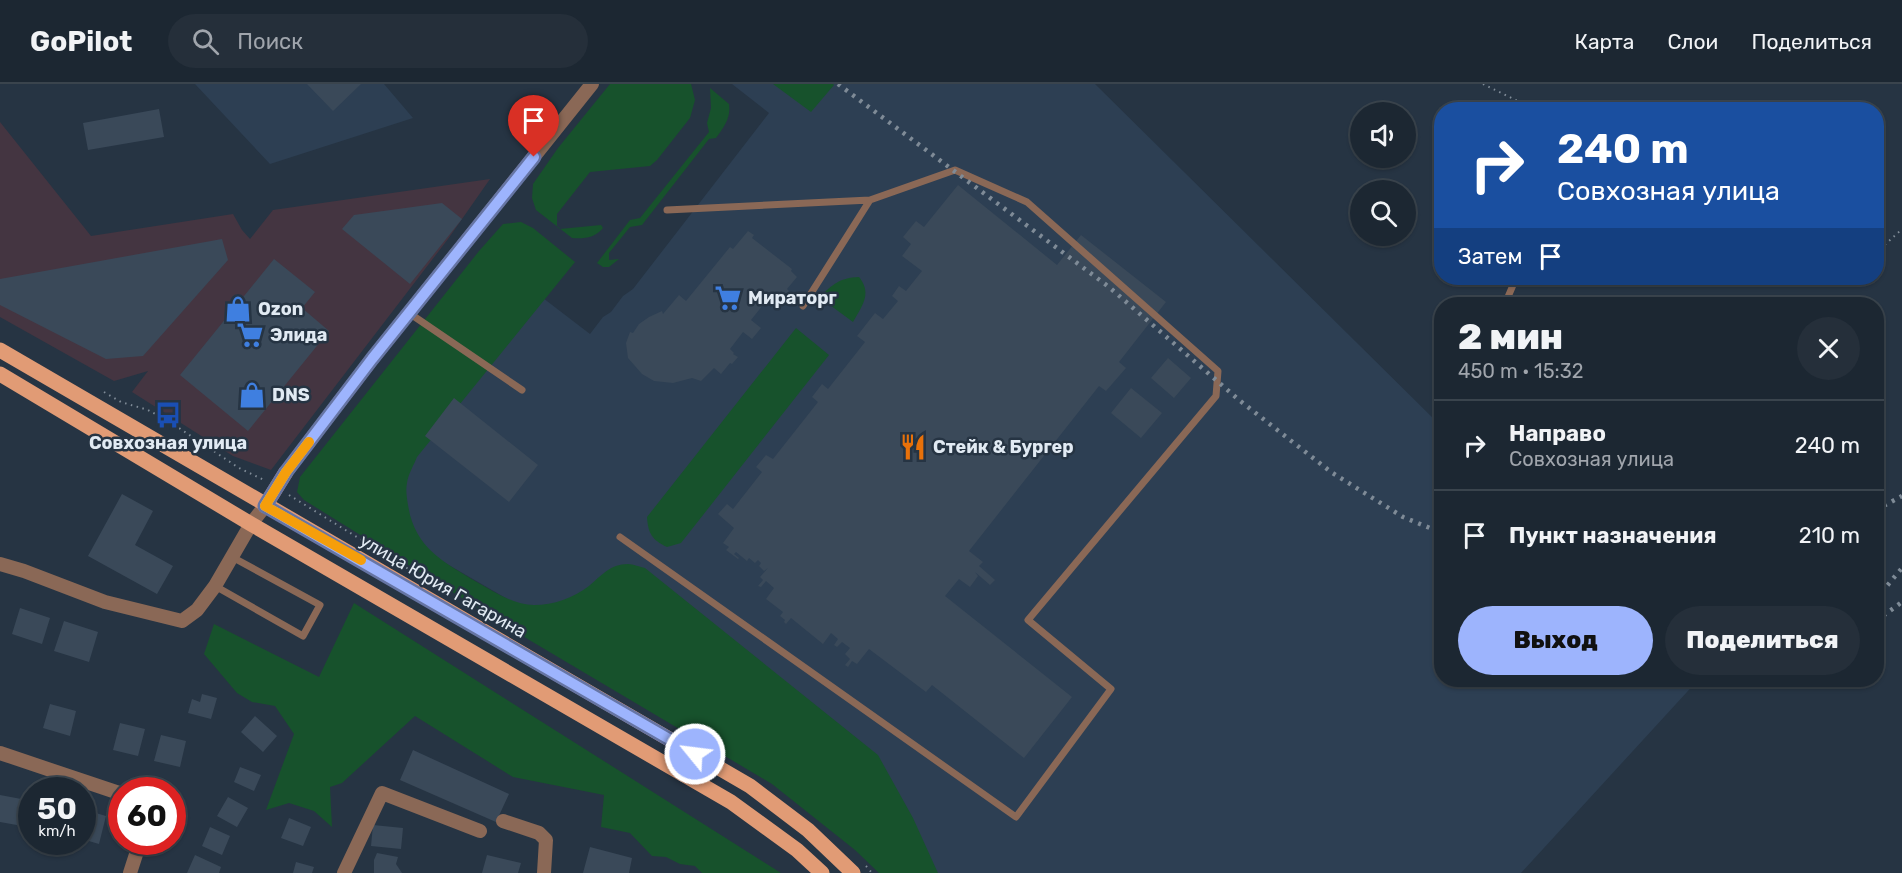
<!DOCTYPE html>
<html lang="ru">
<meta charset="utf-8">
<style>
:root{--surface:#1c2732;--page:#252f3a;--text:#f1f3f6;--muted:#a0a5ac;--line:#3a444d;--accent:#9db4fd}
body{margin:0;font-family:Rubik,sans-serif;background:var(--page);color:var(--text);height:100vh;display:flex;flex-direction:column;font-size:22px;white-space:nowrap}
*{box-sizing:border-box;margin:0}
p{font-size:20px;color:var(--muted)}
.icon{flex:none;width:33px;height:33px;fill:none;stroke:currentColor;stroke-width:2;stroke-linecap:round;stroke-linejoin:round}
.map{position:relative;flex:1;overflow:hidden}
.sheet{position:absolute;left:1434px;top:213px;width:450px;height:390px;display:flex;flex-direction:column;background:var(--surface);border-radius:24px;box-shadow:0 2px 4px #0004,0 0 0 2px var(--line)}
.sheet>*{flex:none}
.hud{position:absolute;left:1434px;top:18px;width:450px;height:183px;border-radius:24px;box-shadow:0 2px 4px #0004,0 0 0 2px var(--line);background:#1a4fa0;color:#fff;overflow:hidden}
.controls{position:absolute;left:1350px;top:18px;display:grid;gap:12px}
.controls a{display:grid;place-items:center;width:66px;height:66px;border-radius:50%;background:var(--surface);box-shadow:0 2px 4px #0004,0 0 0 2px var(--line);font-size:30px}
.speed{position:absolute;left:18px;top:693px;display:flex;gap:12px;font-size:30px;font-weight:700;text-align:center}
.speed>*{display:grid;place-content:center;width:78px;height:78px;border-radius:50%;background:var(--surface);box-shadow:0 2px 4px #0004,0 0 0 2px var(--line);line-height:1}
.speed small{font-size:15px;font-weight:400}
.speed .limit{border:9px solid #d22;background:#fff;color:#111}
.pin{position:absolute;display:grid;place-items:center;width:51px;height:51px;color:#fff;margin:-62px -26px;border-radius:50% 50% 50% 0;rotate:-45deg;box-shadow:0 0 6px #0007}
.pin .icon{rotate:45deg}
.me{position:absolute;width:66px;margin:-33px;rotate:299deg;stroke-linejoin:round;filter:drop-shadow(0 0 4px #0008)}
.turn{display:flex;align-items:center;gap:21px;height:126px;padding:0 24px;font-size:27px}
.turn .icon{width:78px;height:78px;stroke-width:2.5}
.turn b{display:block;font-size:42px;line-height:51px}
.then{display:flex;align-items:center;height:57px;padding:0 24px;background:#0003;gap:12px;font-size:22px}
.round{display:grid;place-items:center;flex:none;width:63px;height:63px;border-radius:32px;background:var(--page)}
.head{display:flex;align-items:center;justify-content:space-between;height:102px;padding:0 24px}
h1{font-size:36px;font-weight:800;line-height:45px}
.button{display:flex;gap:12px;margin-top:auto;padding:12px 24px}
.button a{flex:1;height:69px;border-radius:36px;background:var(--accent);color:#111;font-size:24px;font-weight:800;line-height:69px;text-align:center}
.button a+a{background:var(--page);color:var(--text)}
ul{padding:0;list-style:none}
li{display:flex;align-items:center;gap:18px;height:90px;padding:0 24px;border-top:2px solid var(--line)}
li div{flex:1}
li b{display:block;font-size:22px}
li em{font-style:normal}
header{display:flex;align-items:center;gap:36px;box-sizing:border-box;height:84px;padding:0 30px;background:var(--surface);border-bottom:2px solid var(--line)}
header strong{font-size:28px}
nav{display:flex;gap:33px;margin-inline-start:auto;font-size:21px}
.search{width:420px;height:54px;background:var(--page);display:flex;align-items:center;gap:15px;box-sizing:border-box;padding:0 21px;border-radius:33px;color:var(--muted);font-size:22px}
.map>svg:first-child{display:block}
</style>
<header>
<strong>GoPilot</strong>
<div class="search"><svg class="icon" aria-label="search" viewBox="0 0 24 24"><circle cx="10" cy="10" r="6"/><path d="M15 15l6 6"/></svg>Поиск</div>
<nav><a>Карта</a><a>Слои</a><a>Поделиться</a></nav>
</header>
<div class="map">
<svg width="1902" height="789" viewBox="0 0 1902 789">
<rect width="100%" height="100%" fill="#263443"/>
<!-- commercial -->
<path fill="#443541" d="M0,38L91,152L233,130L242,146L250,155L273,126L490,95L448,155L271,386L233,372L132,308L148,287L114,297L0,233Z"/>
<!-- built -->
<path fill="#2d3f53" d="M195,0H384L413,34L270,80Z
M732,0H1095L1441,342L1442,596H1698L1521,789H928L912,750L316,404L496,178L590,250L603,233L611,228L623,212L633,205L769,29Z"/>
<!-- green -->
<path fill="#17522c" d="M610,0H691L695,16L690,34L657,76L650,82L590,88L557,130V143L560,145L601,141L603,144C595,154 584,155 572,154L536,126L532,114L533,100L558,64Z
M773,0H833L834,1L811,28Z
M710,4L729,20C731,34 724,43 716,54L709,55L642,141L630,143L609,169V176L619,175L609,183H603L597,179L630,136L640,134L709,48L707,39L711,24Z
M521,138L533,144L575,178L417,373C414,381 408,390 407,399C405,408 408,421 410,431C420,467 446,479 475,497C493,507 513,521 534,521C554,521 573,514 589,502C601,492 610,480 628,480C633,480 640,483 645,484L878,671L913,734L938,789H879L855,766L772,700L531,557L304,416L297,408L300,393L479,167L503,140Z
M859,193C873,210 861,223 853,238L819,213C834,200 839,194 859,193Z
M796,244L829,271L681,459L667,463C652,456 648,449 647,433Z
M354,519L781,789H702L695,782L680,780L666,773L652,772L630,749L601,743L604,711L513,693L415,632L342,699L330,703L332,743L314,727L289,719L266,726L294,650L275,622L252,618L237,609L204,570L214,540L319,593Z"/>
<!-- building -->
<path fill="#3a4959" d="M307,0H361L333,27Z
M159,25L164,53L88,66L83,39Z
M958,101L1057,181L1081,151L1166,218L1119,278L1126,284L1106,307L1099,302L969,467L983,478L979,482L995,496L990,501L975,488L978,492L970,503L959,495L945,512L1072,613L1024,674L932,601L926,608L869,565L857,580L852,577L848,583L845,581L850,575L845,570L850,564L842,558L837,563L834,561L838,555L831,549L823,560L791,534L786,540L784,538L785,536L780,532L783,528L766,515L774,504L766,497L761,503L758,502L763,496L760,493L768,484L764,487L759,482L761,479L758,476L755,479L749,474L747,477L736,468L734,470L739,474L738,475L726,466L729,463L723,459L734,444L718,430L727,420L733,425L762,388L756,383L766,371L773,375L818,318L812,313L822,300L828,305L865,258L857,252L875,229L883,235L898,217L892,212L899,202L906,207L922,187L902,172L911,160L903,153L916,137L924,143Z
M442,119L462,135L410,200L342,145L354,131Z
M748,147L754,151L752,154L792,185L791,187L797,193L787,205L789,207L781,217L774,211L765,222L763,221L751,236L761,244L752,255L743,248L730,265L734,269L733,270L738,273L732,280L730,279L721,290L714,284L701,297L692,294L673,299L654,297L642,290L628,274L626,259L630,248L633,249L639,240L649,233L662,227L663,230L679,211L686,217L730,163L733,165Z
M222,155L228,176L143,272L106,275L0,221V195Z
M274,175L315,208L302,224L329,247L248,347L180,291Z
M1168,274L1191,294L1174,314L1151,294Z
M1131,304L1162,329L1141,354L1111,329Z
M454,314L538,381L509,418L425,352Z
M122,410L153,427L135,461L173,482L157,510L88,472Z
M20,524L50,534L42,560L12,550Z
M64,537L98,548L89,578L54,567Z
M202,610L217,614L211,635L188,629L192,615L200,618Z
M50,620L76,627L70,652L43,644Z
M255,632L277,652L263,668L241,648Z
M120,639L145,645L138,672L113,666Z
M161,651L186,657L180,683L154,677Z
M413,666L509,710L496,738L400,696Z
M240,683L261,691L254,707L234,698Z
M0,711L32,717L28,743L0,738Z
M228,713L248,724L237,743L217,732Z
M82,725L106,732L99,760L82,755Z
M289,734L311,743L303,762L281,754Z
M373,741L403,744L401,765L371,762Z
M210,743L230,752L222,771L202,762Z
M590,763L632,774L629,789H583Z
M377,769L398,773L396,780L402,789H374V776Z
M195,771L221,783L219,789H187Z
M487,771L521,779L518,789H482Z
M296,778L314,783L312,789H293Z"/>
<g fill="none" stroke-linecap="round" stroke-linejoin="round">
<!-- path -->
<path stroke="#808c98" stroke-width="2" stroke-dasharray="1.5 4.5" stroke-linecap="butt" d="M1483,0L1536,26
M1876,169L1902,145
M104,308L121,318L148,326L173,340L239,384L264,396
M289,411L410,486
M866,782L872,789"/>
<!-- lane -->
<path stroke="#8a6856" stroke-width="7" d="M667,126L870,116L803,222
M1505,220L1516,194
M409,229L522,306
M620,453L1016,733L1111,605L1028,536L1216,312L1218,287L1027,118L955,86L870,116
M215,502L303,552L320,521L232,473"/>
<!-- street -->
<path stroke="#8a6856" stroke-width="14" d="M286,388L372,275L592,0
M0,480L24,487L105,518L182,537L197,526L215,502L251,440L265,422
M0,669L122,710
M503,737L539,749L546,756L544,789
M130,789L140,758
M344,789L382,709L480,747"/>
<!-- secondary -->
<path stroke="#bb8568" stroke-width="15" d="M265,422L286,388"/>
<!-- primary -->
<path stroke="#e19b75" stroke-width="15" d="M0,266L750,702L808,746L853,789
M0,290L251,440L731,718L797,766L822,789"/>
<!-- rail -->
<path stroke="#7f8b97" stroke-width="4.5" stroke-dasharray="3 6" stroke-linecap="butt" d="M838,0L1109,203L1239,316L1331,388L1403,433L1442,449
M1876,426L1902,412
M1876,515L1902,484
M1876,537L1902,518"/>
</g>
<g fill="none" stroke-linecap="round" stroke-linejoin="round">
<!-- route casing -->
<g stroke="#6675a4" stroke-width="15">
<path id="route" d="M534,73L372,275L286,388L265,422L695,670"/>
</g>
<!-- route -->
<use href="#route" stroke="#9db4fd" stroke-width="10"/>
<!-- slow -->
<path stroke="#f59e0b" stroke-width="10" d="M309,358L286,388L265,422L361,476"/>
</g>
<!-- icons -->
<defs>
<g id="supermarket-bare" transform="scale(2.07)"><path d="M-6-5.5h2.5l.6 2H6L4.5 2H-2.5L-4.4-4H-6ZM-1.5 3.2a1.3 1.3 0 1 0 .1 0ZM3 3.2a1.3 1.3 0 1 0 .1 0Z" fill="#3f7fe0" stroke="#263443" stroke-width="2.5" paint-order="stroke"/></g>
<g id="shop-bare" transform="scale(2.07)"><path d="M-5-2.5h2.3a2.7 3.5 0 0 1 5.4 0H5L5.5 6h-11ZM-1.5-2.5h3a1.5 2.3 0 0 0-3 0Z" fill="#3f7fe0" stroke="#263443" stroke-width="2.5" paint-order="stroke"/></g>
<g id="bus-bare" transform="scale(2.07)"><path d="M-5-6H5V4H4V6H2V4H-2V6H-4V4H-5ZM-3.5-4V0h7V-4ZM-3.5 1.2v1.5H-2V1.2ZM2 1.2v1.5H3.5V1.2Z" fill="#1a4fb4" stroke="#263443" stroke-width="2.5" paint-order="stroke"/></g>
<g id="restaurant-bare" transform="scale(2.07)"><path d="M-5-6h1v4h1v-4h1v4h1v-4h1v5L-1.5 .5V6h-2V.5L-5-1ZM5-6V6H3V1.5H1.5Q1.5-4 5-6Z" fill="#e8710a" stroke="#263443" stroke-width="2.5" paint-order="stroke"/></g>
</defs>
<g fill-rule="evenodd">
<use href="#supermarket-bare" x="728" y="214"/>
<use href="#shop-bare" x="238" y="225"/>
<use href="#supermarket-bare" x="250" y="251"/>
<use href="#shop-bare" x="252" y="311"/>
<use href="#bus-bare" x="168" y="331"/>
<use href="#restaurant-bare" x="913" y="363"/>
</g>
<g text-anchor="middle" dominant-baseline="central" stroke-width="5" stroke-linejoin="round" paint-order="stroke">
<!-- poi labels -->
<g font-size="18" font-weight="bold" fill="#e1eaf3" stroke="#263443" text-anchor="start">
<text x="748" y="214">Мираторг</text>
<text x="258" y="225">Ozon</text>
<text x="270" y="251">Элида</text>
<text x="272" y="311">DNS</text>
<text x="168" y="359" text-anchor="middle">Совхозная улица</text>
<text x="933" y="363">Стейк &amp; Бургер</text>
</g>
<!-- street labels -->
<g font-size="18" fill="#e1eaf3" stroke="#263443">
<text transform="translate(443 502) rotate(30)">улица Юрия Гагарина</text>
</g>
</g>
</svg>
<div class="controls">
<a><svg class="icon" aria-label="sound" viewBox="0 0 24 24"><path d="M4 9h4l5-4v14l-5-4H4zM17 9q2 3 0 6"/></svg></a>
<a><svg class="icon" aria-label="search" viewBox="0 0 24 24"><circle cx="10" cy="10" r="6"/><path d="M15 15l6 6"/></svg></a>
</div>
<div class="speed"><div>50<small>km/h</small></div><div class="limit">60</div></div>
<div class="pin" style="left:534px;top:73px;background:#d93025"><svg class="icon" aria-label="arrive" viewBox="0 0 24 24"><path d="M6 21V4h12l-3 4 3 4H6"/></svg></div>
<svg class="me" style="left:695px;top:670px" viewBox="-20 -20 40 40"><circle r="17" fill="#9db4fd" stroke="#fff" stroke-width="3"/><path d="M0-11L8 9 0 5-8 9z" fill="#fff"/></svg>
<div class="hud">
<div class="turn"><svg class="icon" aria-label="right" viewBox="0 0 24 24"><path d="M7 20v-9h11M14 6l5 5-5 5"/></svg><div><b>240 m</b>Совхозная улица</div></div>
<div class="then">Затем<svg class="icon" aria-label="arrive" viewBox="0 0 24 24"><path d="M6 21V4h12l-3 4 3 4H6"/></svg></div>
</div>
<section class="sheet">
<div class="head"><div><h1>2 мин</h1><p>450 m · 15:32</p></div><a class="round"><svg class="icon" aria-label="close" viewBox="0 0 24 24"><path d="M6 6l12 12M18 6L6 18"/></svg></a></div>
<ul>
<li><svg class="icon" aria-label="right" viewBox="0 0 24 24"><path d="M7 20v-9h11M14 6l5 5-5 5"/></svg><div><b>Направо</b><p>Совхозная улица</p></div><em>240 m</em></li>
<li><svg class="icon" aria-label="arrive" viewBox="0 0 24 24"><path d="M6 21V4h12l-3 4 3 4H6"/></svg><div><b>Пункт назначения</b></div><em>210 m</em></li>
</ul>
<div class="button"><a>Выход</a><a>Поделиться</a></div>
</section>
</div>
